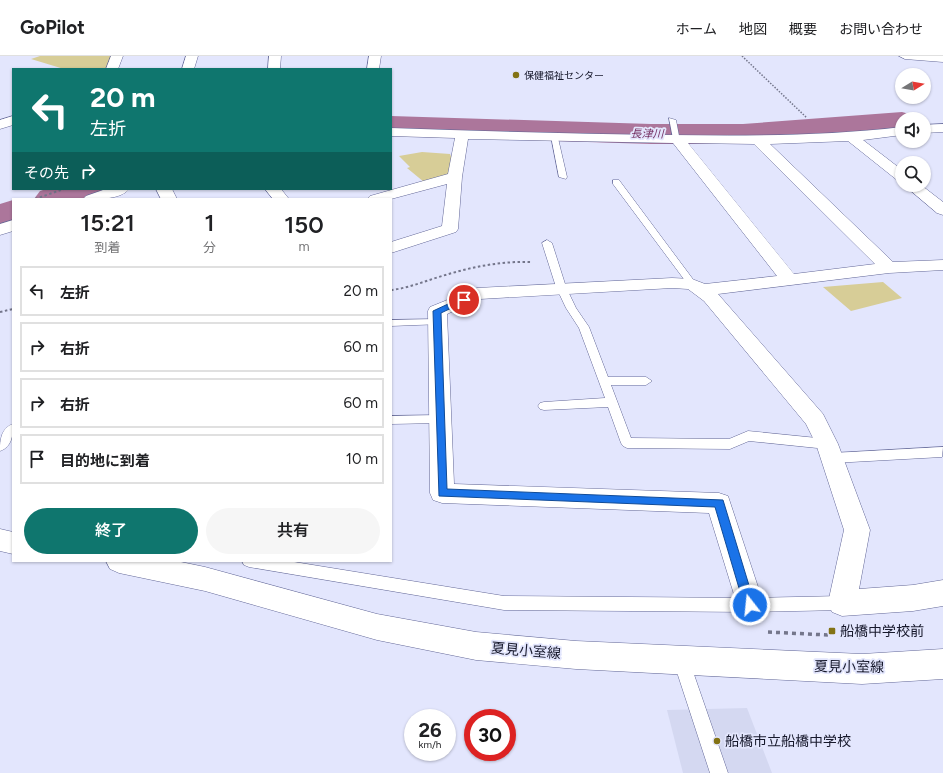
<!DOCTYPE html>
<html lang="ja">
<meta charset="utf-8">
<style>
:root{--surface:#fff;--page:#f6f6f6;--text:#202124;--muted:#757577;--line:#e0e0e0;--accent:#0f766e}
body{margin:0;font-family:Figtree,"Noto Sans JP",sans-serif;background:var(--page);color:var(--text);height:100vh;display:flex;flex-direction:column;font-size:15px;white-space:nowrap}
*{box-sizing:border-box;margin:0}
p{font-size:13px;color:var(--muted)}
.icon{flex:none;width:22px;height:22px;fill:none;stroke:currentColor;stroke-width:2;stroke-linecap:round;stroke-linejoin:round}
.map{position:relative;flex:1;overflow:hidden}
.drawer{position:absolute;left:12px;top:142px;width:380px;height:364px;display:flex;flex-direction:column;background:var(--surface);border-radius:0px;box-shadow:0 1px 3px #0004}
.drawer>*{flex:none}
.guide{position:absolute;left:12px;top:12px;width:380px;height:122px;border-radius:0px;box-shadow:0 1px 3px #0004;background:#0f766e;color:#fff;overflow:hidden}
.needle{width:26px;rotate:79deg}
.controls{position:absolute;left:895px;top:12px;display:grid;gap:8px}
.controls a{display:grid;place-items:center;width:36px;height:36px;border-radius:50%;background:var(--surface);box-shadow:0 1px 3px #0004;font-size:20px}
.speed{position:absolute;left:404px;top:653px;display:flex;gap:8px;font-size:20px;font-weight:700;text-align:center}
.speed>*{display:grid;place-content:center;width:52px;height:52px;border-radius:50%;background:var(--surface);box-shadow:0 1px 3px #0004;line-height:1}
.speed small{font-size:10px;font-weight:400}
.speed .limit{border:6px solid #d22;background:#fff;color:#111}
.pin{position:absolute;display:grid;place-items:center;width:34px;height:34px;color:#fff;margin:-17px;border:2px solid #fff;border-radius:50%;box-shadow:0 1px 4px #0007}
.me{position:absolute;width:44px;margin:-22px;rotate:344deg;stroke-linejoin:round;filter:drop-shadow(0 0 3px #0008)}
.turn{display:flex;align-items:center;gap:14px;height:84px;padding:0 12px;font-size:18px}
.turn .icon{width:52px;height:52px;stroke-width:2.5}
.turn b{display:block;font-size:28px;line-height:34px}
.then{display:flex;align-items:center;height:38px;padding:0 12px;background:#0003;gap:8px;font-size:15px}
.eta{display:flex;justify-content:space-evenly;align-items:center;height:68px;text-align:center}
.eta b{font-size:24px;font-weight:600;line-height:28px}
.cta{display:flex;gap:8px;margin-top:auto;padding:8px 12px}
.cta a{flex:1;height:46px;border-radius:24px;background:var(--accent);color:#fff;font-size:16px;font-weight:600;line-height:46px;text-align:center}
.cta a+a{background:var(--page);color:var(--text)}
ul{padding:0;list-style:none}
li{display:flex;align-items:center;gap:12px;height:50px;margin:0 8px 6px;padding:0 4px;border:2px solid var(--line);border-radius:0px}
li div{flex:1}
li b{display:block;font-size:15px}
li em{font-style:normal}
header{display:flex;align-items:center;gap:24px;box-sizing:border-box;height:56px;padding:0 20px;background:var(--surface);border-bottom:1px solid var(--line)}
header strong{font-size:19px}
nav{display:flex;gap:22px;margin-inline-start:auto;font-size:14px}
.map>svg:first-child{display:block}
</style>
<header>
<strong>GoPilot</strong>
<nav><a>ホーム</a><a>地図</a><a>概要</a><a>お問い合わせ</a></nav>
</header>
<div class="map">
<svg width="943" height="717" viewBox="0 0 943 717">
<rect width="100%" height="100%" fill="#e3e6fd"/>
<!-- built -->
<path fill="#d4d8f1" d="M747,652L772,717H683L667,654Z"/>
<!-- green -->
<path fill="#d7cd97" d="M40,0H112L106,13H64L31,3Z
M422,96L450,98L455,110L454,119L424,126L407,112L410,111L399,100Z
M883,226L902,242L851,255L823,231Z"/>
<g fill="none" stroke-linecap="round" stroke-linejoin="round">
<!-- river -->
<path fill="#ac769b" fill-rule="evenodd" d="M902,56L913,59L916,63H902V76L743,88H651L391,80V60L651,68H743Z
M46,133H102L96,141L90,143H34L40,135Z
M13,144V170L0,173V148Z"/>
<!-- service casing -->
<g stroke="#636898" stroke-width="1">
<path id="service" d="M669,62L676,64L680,85L673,83Z
M551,80L558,82L567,121L566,123L559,121Z
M613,124H619L695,226L697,228L695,230H689L613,128Z
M547,184L552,187L566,231L576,252L589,271L608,321H646L652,325L646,329H611L631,382L729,383L748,375L827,383L831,385L833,388L831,391L827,393L749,385L730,393L627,392L623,390L621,387L608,351L544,354L540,353L538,350L540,347L544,346L605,342L579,272L566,252L556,231L542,187Z
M438,263L442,264L443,266L442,268L391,270V264Z
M440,359L444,360L446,363L444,366L440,367L391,368V360Z
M13,368C13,379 12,391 0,395C0,384 1,372 13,368Z
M943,391L942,401L833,407L829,405L827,402L829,399L833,397Z
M242,505H288L504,540L750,542L842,540L847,542L850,547L847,552L842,554L750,556L504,554L249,511L244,509Z
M681,596L687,598L689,604L728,717H710L673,604L675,598Z"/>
</g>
<!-- minor casing -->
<g stroke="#636898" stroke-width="1">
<path id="minor" d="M111,0H123L118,13H106Z
M186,0H198L194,13H182Z
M269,0H281L280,13H268Z
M369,0H381L379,13H367Z
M13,60V69L0,73V64Z
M943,68V76L924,77V69Z
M902,71V79L863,84L902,114V125L897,124L848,85L770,88L893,206L943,204V214L889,217L718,238L823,358L838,388L870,474L859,533L913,529L943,524V550L913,555L842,560L832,556L828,547L844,474L816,388L806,368L704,245L688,233L672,232L480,243L447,258L454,428L719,437L728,440L764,549L760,558L750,562L740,558L709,457L442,447L433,444L430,437L428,255L430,251L477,232L672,222L692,223L705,228L777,220L673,87L468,83L462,121L458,173L456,176L391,197V186L442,170L447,128L391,143H367L370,140L448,118L455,82L391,80V72C484,75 576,78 669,79C747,80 825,80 902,71ZM688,87L754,88L875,208L794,218Z
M904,129H921L943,146V159L937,157Z
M106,133H129C121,144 96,143 83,143L86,140Z
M156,133H172L177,143H161Z
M265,133H281L289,143H273Z
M13,164V175L0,179V168Z"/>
</g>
<!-- tertiary casing -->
<g stroke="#636898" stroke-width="1">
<path id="tertiary" d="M899,0H943V6L905,3Z"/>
</g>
<!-- secondary casing -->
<g stroke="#636898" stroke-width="1">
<path id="secondary" d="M0,473L13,476V498L0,495Z
M106,505H176L205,511L377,558L476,576L576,585L862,598L943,593V623L862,628L576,613L476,604L377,584L205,535L119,517L110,513Z"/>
</g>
<!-- path-far2 -->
<path stroke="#74768b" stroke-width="1.5" stroke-dasharray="1.5 1.5" stroke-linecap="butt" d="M742,0L807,62"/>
<!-- path-far1 -->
<path stroke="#74768b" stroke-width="2" stroke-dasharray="2.5 2.5" stroke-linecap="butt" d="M35,143L64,133
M391,234C409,232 425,225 442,220C471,211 501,205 531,206
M0,256L13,253"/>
<!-- path -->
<path stroke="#74768b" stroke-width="3.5" stroke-dasharray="4 4" stroke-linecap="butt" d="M768,576L828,579
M858,582L867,575"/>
<!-- service -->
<use href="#service" fill="#fff" fill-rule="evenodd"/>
<!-- minor -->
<use href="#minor" fill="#fff" fill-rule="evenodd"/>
<!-- tertiary -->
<use href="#tertiary" fill="#fff" fill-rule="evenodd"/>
<!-- secondary -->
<use href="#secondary" fill="#fff" fill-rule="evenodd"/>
</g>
<!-- route -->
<path fill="#1a73e8" stroke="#114b97" d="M461,242L468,244L441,257L447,433L723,444L755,549L754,553L750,554L746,553L744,549L715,451L439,440L433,255Z"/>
<!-- markers -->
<g fill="#837315" stroke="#e3e6fd" stroke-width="1.5">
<circle cx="516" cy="19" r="4"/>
<rect x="828" y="571" width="8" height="8" rx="2"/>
<circle cx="717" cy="685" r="4"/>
</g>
<g text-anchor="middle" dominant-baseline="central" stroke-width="3.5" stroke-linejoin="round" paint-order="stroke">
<!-- far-poi labels -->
<g font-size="10" fill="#16182b" stroke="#e3e6fd" text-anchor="start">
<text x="524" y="19">保健福祉センター</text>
</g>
<!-- far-water labels -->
<g font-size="11" font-style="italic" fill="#753163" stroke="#e3e6fd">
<text transform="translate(647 78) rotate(1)">長津川</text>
</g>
<!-- near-poi labels -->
<g font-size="14" fill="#16182b" stroke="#e3e6fd" text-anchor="start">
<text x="840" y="575">船橋中学校前</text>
<text x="725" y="685">船橋市立船橋中学校</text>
</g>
<!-- near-street labels -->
<g font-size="14" fill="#16182b" stroke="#e3e6fd">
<text transform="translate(526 595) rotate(5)">夏見小室線</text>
<text transform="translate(849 611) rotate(1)">夏見小室線</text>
</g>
</g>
</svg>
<div class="controls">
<a><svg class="needle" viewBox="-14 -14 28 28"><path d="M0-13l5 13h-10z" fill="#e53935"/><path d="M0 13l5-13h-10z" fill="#757577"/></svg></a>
<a><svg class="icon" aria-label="sound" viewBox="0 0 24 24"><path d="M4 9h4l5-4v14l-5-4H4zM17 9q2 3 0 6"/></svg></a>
<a><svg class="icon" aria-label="search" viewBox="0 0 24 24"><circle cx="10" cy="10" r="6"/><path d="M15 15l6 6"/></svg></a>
</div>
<div class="speed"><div>26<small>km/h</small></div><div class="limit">30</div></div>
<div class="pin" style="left:464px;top:244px;background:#d93025"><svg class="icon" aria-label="arrive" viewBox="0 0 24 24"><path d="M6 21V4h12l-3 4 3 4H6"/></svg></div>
<svg class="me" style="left:750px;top:549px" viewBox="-20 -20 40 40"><circle r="17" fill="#1a73e8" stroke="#fff" stroke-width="3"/><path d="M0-11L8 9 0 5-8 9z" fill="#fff"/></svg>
<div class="guide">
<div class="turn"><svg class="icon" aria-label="left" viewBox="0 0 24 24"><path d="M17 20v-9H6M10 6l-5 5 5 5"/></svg><div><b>20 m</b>左折</div></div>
<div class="then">その先<svg class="icon" aria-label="right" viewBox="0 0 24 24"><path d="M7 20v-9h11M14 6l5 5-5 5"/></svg></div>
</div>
<section class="drawer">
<div class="eta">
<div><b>15:21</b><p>到着</p></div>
<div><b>1</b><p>分</p></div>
<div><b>150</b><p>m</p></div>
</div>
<ul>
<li><svg class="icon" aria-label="left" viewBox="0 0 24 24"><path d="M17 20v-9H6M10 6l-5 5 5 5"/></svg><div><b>左折</b></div><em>20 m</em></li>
<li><svg class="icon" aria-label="right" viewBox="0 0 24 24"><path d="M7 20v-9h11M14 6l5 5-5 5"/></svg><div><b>右折</b></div><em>60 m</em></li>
<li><svg class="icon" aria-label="right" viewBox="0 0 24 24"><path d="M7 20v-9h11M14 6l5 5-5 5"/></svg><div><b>右折</b></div><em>60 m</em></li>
<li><svg class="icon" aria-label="arrive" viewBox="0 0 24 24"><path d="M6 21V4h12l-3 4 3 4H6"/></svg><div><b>目的地に到着</b></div><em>10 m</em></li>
</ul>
<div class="cta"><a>終了</a><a>共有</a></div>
</section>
</div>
